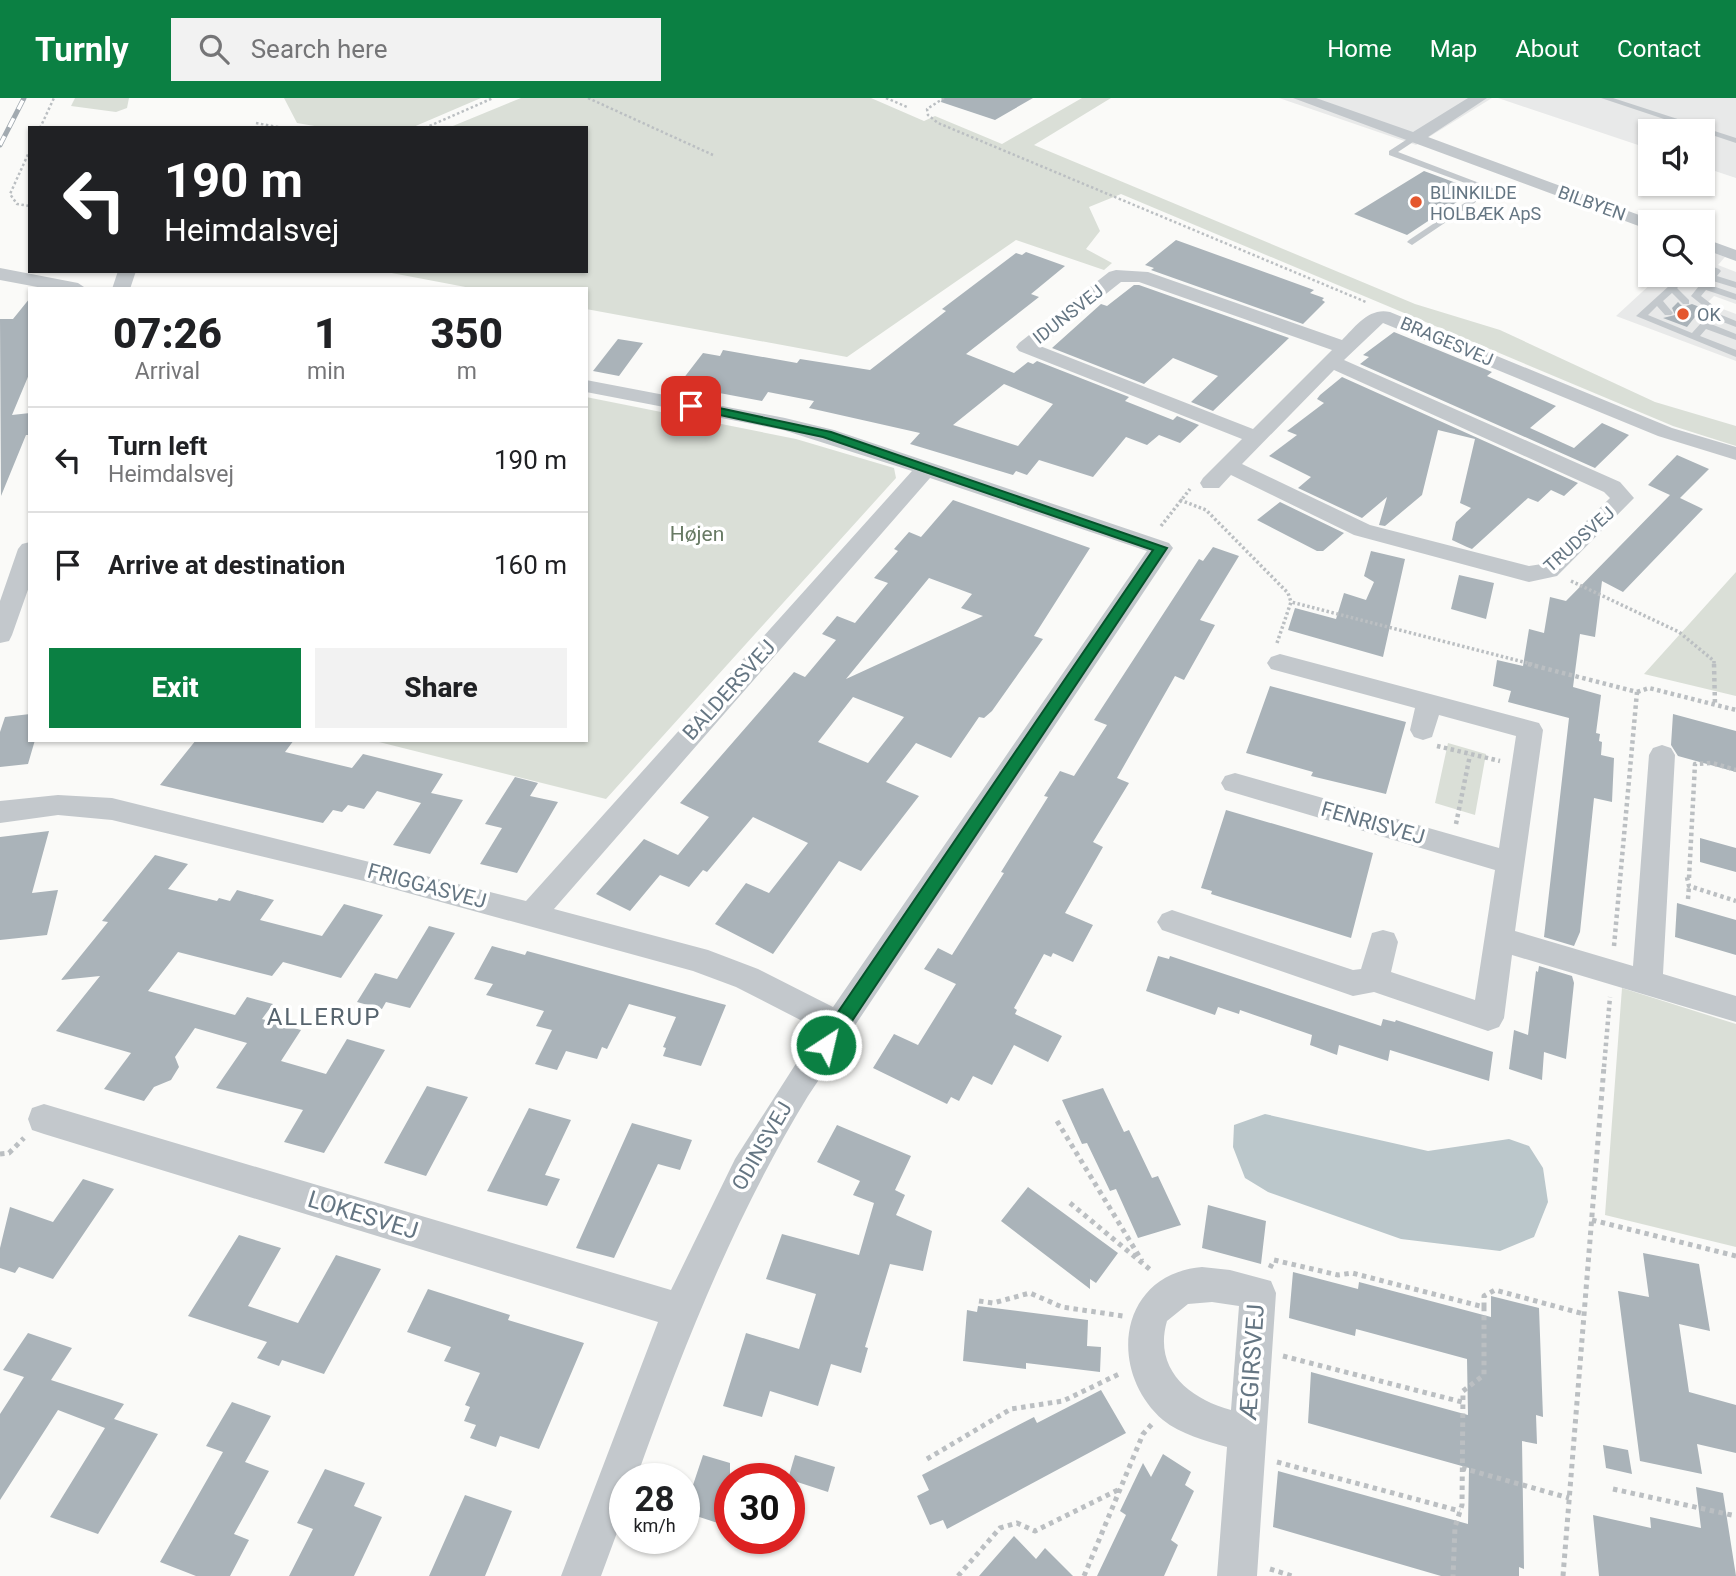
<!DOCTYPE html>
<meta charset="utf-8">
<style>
:root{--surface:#fff;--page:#f2f2f2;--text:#202124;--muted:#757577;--line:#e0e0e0;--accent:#0b8043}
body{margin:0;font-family:Roboto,sans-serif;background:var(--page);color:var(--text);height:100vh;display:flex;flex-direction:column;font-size:26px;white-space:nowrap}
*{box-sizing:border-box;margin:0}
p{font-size:23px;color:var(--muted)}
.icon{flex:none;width:38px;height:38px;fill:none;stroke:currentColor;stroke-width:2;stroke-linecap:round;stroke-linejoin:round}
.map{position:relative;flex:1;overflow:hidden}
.side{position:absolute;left:28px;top:189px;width:560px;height:455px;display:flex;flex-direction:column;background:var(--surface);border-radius:0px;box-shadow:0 2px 5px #0004}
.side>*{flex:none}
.banner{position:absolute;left:28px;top:28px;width:560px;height:147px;border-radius:0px;box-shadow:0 2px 5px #0004;background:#202124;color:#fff;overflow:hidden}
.fabs{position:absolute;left:1638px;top:21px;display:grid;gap:14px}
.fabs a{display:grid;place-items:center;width:77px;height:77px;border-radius:0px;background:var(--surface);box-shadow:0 2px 5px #0004;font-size:35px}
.speed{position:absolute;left:609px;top:1365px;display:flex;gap:14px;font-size:35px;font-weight:700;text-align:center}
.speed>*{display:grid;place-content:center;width:91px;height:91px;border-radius:50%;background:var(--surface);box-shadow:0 2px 5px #0004;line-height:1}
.speed small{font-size:18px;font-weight:400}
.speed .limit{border:10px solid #d22;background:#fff;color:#111}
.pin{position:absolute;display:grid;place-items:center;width:60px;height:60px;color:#fff;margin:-30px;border-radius:14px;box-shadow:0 4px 10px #0006}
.me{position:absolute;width:77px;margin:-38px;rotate:35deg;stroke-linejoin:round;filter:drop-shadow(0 0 5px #0008)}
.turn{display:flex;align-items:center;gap:24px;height:147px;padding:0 21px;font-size:32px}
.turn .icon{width:91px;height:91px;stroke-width:2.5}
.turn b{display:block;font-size:49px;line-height:60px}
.eta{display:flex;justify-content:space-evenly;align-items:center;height:119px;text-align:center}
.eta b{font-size:42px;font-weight:800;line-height:49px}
.button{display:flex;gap:14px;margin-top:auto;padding:14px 21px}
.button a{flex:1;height:80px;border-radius:0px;background:var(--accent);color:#fff;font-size:28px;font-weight:800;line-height:80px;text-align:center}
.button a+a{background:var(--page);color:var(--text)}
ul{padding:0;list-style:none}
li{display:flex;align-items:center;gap:21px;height:105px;padding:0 21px;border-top:2px solid var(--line)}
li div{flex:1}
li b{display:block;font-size:26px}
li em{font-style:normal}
header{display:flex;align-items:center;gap:42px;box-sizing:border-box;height:98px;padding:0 35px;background:var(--accent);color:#fff}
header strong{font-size:33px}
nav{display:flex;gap:38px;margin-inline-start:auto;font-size:24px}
.search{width:490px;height:63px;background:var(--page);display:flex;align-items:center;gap:18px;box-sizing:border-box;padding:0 24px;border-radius:0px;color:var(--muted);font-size:26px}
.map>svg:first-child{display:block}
</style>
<header>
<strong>Turnly</strong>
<div class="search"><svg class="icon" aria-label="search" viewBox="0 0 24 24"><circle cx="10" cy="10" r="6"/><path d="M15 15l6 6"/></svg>Search here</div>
<nav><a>Home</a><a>Map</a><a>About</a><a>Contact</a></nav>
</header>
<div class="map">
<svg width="1736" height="1478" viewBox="0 0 1736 1478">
<rect width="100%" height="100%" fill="#fafaf8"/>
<!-- built -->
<path fill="#e8e9e9" d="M1279,0H1492L1416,47Z
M1498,0H1736V80L1703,69V33H1650V51Z
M1703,151L1725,159L1718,167L1736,174V206L1714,198L1707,205L1736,216V263L1616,218L1654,183L1641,178L1650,169V177H1703Z"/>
<!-- green -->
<path fill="#dadfd7" d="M75,0H129L127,10L116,14L71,8Z
M284,0H481L411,30H326L297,25Z
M521,0H871L924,23L935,18L1002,46L1082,0H1111L1034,47L1415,206L1500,232L1655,304L1736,328V348L1673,328L1121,96L1089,109L1100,133L1086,151L1112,165L1104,172L1016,142L847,259L586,211V191H476L381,173H586V30H448Z
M586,299L796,341L894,370L896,380L606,701L371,642H586Z
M1736,474V598L1644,576Z
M1448,645L1486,656L1475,717L1435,705Z
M1622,890L1736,926V1149L1605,1117Z"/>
<!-- water -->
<path fill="#bbc7cb" d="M1265,1016L1428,1053L1509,1041L1529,1048L1543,1070L1548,1104L1534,1139L1500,1153L1401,1141L1268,1094L1245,1080L1233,1049L1234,1027Z"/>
<!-- building -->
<path fill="#aab3b9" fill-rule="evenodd" d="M942,0H1033L995,22L941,4Z
M1424,73L1475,92L1407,137L1354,116Z
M1176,142L1314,192L1310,195L1324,200L1322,202L1325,204L1303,226L1151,172L1154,170L1145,167Z
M1026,154L1065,168L1031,196L1039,199L966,256L1014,275L1028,264L1033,266L1037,263L1129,299L1125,303L1173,322L1177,318L1199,327L1180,345L1159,337L1147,347L1126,339L1093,379L1039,362L1027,377L1016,373L1013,377L910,346L920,335L809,310L814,303L768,294L762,303L714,294L718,288L683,281L703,255L720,258L723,252L797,265L800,261L870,272L946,213L942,211L1016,155L1022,157ZM1004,286L1053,306L1018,348L953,327Z
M1134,187H1139L1289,240L1213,313L1191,304L1218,278L1173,260L1144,286L1052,250L1101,206L1107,208Z
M30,200V274L12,317L30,315V337H26L1,398L0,221H13Z
M1678,204L1683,209L1692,206L1702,210L1687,229L1663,220L1675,217L1672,210Z
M1394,234L1492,274L1487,278L1556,308L1530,330L1574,350L1602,325L1629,337L1595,370L1360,266L1369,259L1363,257Z
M618,241L643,245L619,278L593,273Z
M1342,279L1578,385L1564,398L1551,392L1538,404L1528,400L1472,451L1467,449L1452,442L1456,424L1471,410L1460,405L1475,341L1438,332L1422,397L1385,428L1379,427L1387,399L1362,420L1298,390L1311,379L1269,358L1297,337L1287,333L1324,305L1317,301L1320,297Z
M1677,357L1709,371L1680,400L1703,411L1623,494L1602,483L1595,539L1580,536L1573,589L1601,597L1596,635L1600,636L1599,643L1602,644L1601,657L1614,660L1612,704L1594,700L1580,834L1574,848L1544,839L1569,620L1508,604L1511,593L1493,588L1497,562L1523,568L1529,531L1544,535L1550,499L1566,503L1670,397L1648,387Z
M953,402L1090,450L1034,538L1043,541L992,613L984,620L979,619L951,660L916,645L886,684L919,698L861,773L839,763L773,856L715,826L746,785L769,795L808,745L753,719L707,774L703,772L689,789L660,777L630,813L596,796L644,741L678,757L709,719L680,705L794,574L805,579L836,542L822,536L837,518L855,525L888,485L874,480L898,453L894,451L909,434L921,439ZM929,480L972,496L961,510L983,518L846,581ZM853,599L904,619L868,665L818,644Z
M1280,404L1344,435L1323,453H1317L1257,422Z
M1213,449L1239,458L1200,522L1215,527L1184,582L1175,578L1117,680L1129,685L1093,744L1103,749L1065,815L1093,827L1073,864L1053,855L1051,859L1044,856L1014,910L1017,912L1015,916L1062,938L1048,964L1014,947L992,987L973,978L959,1003L951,999L947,1006L873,970L894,936L918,947L956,886L924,871L938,850L952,857L1004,775L1001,774L1048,699L1044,698L1060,673L1074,678L1107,627L1094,622L1199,461L1203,463Z
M1371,453L1405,461L1383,559L1288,532L1295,510L1336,521L1344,495L1366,502L1374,484L1364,478Z
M1459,477L1494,485L1486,521L1451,511Z
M1270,588L1406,624L1386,696L1311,678L1313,674L1246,655Z
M30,616V642H35L28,666L0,669V634L5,619Z
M1673,616L1736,633V674L1678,658L1671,647Z
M196,642H294L285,654L352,670L363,656L443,676L431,695L463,702L430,756L393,747L421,705L377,693L364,711L348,707L342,714L333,712L323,725L160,687Z
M515,679L538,685L530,698L558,704L517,775L480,766L502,730L485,726Z
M1226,712L1373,755L1351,840L1211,796L1212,793L1201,790Z
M49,733L32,795L58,792L47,837L0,842V739Z
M1700,740L1736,750V774L1700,764Z
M155,757L188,766L168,791L217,803L219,800L230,803L237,792L274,802L260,822L322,838L344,806L383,817L341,880L283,864L272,878L178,854L148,893L235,917L247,899L273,906L262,921L301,932L281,963L326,976L347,941L385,952L324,1055L284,1044L303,1012L216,990L247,945L195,930L175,959L179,969L171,982L154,989L144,1003L104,991L131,955L56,933L100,878L61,882L108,824L102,823Z
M1677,805L1736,822V857L1675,839Z
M429,828L455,835L410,910L386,904L382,911L357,904L375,875L397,881Z
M492,848L525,857L527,853L726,907L701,968L663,958L666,950L663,949L676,919L629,906L607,951L602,949L597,961L566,953L557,972L535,966L552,932L536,928L544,913L486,897L493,886L474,881Z
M1158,858L1169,861L1170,858L1381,928L1383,921L1395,924L1396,922L1493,954L1489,983L1390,952L1388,963L1339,947L1337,957L1310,947L1312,937L1240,912L1239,916L1218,909L1215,917L1146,893Z
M1539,868L1572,878L1574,885L1566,961L1544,954L1542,982L1509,971L1514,932L1528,937L1536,873L1538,874Z
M427,988L468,999L426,1078L384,1065Z
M1103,990L1124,1034L1129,1032L1152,1080L1158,1078L1181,1127L1138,1140L1116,1091L1110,1093L1087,1045L1082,1046L1062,1002Z
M529,1010L571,1022L545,1077L560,1081L547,1108L487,1093Z
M632,1025L692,1042L680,1072L658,1066L614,1160L576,1150Z
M837,1027L911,1058L895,1092L905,1097L896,1117L932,1133L923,1173L890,1166L865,1249L868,1250L861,1275L831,1266L818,1308L770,1293L762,1319L723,1308L746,1235L799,1251L816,1196L766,1181L782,1136L859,1157L874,1105L853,1097L860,1083L817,1064Z
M83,1081L114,1091L53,1181L19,1169L15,1175L0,1170V1150L10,1109L53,1124Z
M1028,1089L1118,1155L1096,1185L1090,1181V1191L1001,1123Z
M1208,1107L1266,1123L1261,1166L1202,1150Z
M239,1137L281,1150L248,1208L298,1225L336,1157L381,1171L324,1276L282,1262L279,1268L257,1260L267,1244L188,1218Z
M1643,1155L1699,1166L1710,1233L1679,1226L1689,1294L1736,1307V1355L1697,1346L1702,1376L1640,1363L1618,1193L1649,1199Z
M1293,1174L1358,1191L1359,1184L1491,1219V1198L1539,1210L1543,1319L1536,1317L1537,1346L1522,1343L1524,1471L1519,1469V1478H1441L1273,1429L1278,1373L1468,1426L1469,1370L1308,1325L1311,1274L1468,1317L1467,1261L1356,1231L1355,1238L1289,1220Z
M428,1191L510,1217L508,1222L584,1245L539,1351L500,1338L496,1349L470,1340L476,1327L464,1323L470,1309L465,1307L480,1275L444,1263L451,1249L407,1234Z
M978,1208L1088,1222L1087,1248L1101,1249L1100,1274L1026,1265V1271L963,1263L967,1212L977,1214Z
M28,1235L72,1250L51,1282L124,1306L114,1321L158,1336L98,1436L50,1419L105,1330L58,1312L0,1402V1316L24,1279L3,1272Z
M1101,1292L1126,1335L947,1431L943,1422L930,1427L917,1398L929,1392L922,1377L1034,1319L1037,1325Z
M232,1304L271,1318L245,1364L269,1373L234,1436L249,1442L230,1478H196L160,1464L223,1354L206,1348Z
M1603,1347L1628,1352L1632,1376L1606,1370Z
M1163,1356L1191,1374L1185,1387L1194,1393L1171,1442L1178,1447L1164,1478H1097L1126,1417L1120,1413L1143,1365L1151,1379Z
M703,1357L730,1365V1429L684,1414Z
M795,1357L835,1369L828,1394L788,1381Z
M325,1371L365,1385L354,1408L382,1419L354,1478H289L313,1431L297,1425Z
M1696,1389L1723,1395L1736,1478H1599L1593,1417L1651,1430L1650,1419L1701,1430Z
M465,1397L512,1413L485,1478H429Z
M1014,1438L1036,1461L1045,1450L1073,1478H979Z"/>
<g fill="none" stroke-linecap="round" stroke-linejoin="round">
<!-- path-far3 -->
<path stroke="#bbbfc2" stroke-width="2.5" stroke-dasharray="2.5 2.5" stroke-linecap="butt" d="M588,0L713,57
M886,0L907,9
M944,0L927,11L928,17L938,25L1366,204
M256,25L283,30
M40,30L54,0
M425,30L493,0
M30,52L10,96L17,106L30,108"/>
<!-- path-far2 -->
<path stroke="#bbbfc2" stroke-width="3.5" stroke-dasharray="2.5 2.5" stroke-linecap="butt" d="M1180,402L1206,412L1288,495L1291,504
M1161,428L1190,391
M1571,483L1679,534L1714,563V567
M1277,545L1291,504L1535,567"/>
<!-- path-far1 -->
<path stroke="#bbbfc2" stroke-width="4.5" stroke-dasharray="3.5 3.5" stroke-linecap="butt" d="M1528,566L1637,594L1614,848
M1714,566L1715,607
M1637,594L1649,590L1736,612
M1437,648L1500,663
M1456,726L1470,657
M1687,779L1689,788L1736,803
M1689,780L1695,666L1712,665L1736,672
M1688,801L1689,788
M1604,969L1610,899"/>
<!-- path -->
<path stroke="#bbbfc2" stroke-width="5" stroke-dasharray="4.5 4.5" stroke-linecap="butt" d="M1057,1023L1142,1163
M0,1056L9,1055L24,1040
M1070,1105L1153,1174
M1592,1122L1736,1158
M1270,1170L1274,1162L1338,1177L1352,1175L1484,1209V1277L1463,1293L1462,1407L1455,1429L1453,1478
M979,1203L993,1205L1030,1195L1062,1209L1123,1218
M1484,1209V1198L1495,1192L1584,1216
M1283,1258L1462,1304
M927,1361L1011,1311L1063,1303L1119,1276
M1277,1364L1460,1413
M1462,1370L1569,1400
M1613,1391L1736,1418
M1270,1471L1292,1478
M958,1478L1000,1430L1017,1425L1035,1433L1120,1391
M1084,1478L1143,1336L1152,1326
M1563,1478L1604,968"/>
<!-- service -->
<path fill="#c3c8cc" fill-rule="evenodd" d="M1601,0H1613L1736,40V45Z
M1412,38L1419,40L1398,54L1495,91L1412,147L1407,144L1409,142L1484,92L1389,57V53Z
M1703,165L1719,171L1721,173L1717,178L1736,184V190L1713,183L1710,187L1736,196V202L1706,192L1701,198L1719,212V216L1736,223V229L1715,221L1711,226L1736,236V242L1706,231L1700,238L1736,252V259L1636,218L1681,177H1690L1677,190L1689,202V206H1683L1672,195L1663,203L1673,215L1671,217H1665L1657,208L1648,217L1692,235L1711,214L1691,198L1710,174L1703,171Z"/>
<!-- minor -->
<path fill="#c3c8cc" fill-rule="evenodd" d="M1293,0H1316L1413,34L1468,0H1487L1428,39L1658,124H1650V131L1644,130Z
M1703,140L1736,152V163L1703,151Z
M0,170L78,185L87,191H48L0,182Z
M1116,172L1148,174L1342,242C1355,229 1369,209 1390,214L1672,330L1736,349V362L1658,338L1383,225L1344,262L1620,384L1634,400L1557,478L1529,484L1354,437L1231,377L1219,390H1203L1200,385L1203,380L1242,341L1019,253L1016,249L1019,245L1109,174ZM1121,184H1139L1332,252L1253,331L1040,248ZM1334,272L1604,394L1610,400L1542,466L1529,468L1370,427L1242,366Z
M118,173H136L130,191H112Z
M586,282L785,320L834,332L1169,445L1173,450L808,998C734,1120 684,1247 636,1381H625V1413L601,1478H561L658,1224L44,1036L32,1032L28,1021L32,1010L44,1006L671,1192L735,1061L818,931L736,889L693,873L368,784L112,722L58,717L0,725V703L58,697L112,700L526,803L912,373L783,332L586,294ZM930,380L1147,453L833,909L758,871L708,852L554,811Z
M30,444V486L12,537L9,543L0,545V503L18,451L22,446Z
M1280,556L1539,625L1543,632L1515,833L1633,868L1649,657L1653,650L1662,647L1671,650L1675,657L1663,876L1736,898V924L1512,857L1504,920L1499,929L1488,933L1374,894L1353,898L1162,832L1157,824L1162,816L1172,812L1353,872L1361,871L1372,835L1383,832L1394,835L1398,844L1391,874L1475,902L1495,772L1225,692L1221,685L1225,678L1235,675L1499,750L1516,638L1439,617L1432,639L1423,642L1414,639L1410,632L1415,610L1271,571L1267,565L1271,559Z
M1202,1169L1230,1172L1271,1183L1276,1195L1257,1478H1217L1227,1349C1206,1343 1180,1336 1163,1322C1106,1272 1119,1176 1202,1169ZM1212,1204L1239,1208L1231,1312C1189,1301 1153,1271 1167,1223L1188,1206Z"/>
<!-- rail casing -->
<g stroke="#a2aab0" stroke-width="5">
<path id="rail" d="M0,47L24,0"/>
</g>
<!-- rail -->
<use href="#rail" stroke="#fff" stroke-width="3.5" stroke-dasharray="10" stroke-linecap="butt"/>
</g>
<!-- route -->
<path fill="#0b8043" stroke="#07532c" stroke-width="2" d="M691,304L831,334L1167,450L832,953L826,955L817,947L819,942L1153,452L823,339L687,310V305Z"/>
<!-- markers -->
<g fill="#e4572e" stroke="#fff" stroke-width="2.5">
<circle cx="1416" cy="104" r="7"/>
<circle cx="1683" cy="216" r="7"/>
</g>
<g text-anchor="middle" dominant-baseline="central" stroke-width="7" stroke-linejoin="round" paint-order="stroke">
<!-- far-poi labels -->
<g font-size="18" fill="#657683" stroke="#fff" text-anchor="start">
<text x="1430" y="94">BLINKILDE<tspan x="1430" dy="21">HOLBÆK ApS</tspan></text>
<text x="1697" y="216">OK</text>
</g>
<!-- far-street labels -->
<g font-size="18" fill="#657683" stroke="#fff">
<text transform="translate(1592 105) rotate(20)">BILBYEN</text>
<text transform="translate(1068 216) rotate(-38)">IDUNSVEJ</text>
<text transform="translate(1447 243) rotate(23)">BRAGESVEJ</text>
<text transform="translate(1579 441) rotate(-42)">TRUDSVEJ</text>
</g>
<!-- park labels -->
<g font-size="21" fill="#687a64" stroke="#fff">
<text x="697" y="436">Højen</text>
</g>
<!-- street labels -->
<g font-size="21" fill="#657683" stroke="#fff">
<text transform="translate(729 592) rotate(-48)">BALDERSVEJ</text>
<text transform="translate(1373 725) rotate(16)">FENRISVEJ</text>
<text transform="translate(427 788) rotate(15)">FRIGGASVEJ</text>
<text transform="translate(762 1048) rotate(-60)">ODINSVEJ</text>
</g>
<!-- quarter labels -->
<g font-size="24" letter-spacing="2" fill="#57646e" stroke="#fff">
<text x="324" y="919">ALLERUP</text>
</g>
<!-- near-street labels -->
<g font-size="24" fill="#657683" stroke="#fff">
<text transform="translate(363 1117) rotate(17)">LOKESVEJ</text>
<text transform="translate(1252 1264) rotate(-86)">ÆGIRSVEJ</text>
</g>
</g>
</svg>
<div class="fabs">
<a><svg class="icon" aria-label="sound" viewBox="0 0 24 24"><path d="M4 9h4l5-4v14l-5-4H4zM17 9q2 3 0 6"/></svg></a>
<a><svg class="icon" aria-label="search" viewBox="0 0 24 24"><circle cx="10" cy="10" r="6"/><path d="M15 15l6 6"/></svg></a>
</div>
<div class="speed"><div>28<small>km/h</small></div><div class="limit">30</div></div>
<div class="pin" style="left:691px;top:308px;background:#d93025"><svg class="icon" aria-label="arrive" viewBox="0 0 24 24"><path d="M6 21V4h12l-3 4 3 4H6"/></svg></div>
<svg class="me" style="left:826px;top:947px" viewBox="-20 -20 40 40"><circle r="17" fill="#0b8043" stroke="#fff" stroke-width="3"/><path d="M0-11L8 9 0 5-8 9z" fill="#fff"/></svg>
<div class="banner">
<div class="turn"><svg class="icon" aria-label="left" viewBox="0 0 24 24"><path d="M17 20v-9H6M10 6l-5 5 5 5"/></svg><div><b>190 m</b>Heimdalsvej</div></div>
</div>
<section class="side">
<div class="eta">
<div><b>07:26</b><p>Arrival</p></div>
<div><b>1</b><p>min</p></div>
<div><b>350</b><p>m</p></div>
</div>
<ul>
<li><svg class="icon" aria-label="left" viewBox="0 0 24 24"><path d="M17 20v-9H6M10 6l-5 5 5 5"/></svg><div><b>Turn left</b><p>Heimdalsvej</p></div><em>190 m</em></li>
<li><svg class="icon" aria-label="arrive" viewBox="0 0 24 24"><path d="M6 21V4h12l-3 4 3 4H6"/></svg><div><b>Arrive at destination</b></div><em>160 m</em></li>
</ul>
<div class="button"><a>Exit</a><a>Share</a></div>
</section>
</div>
